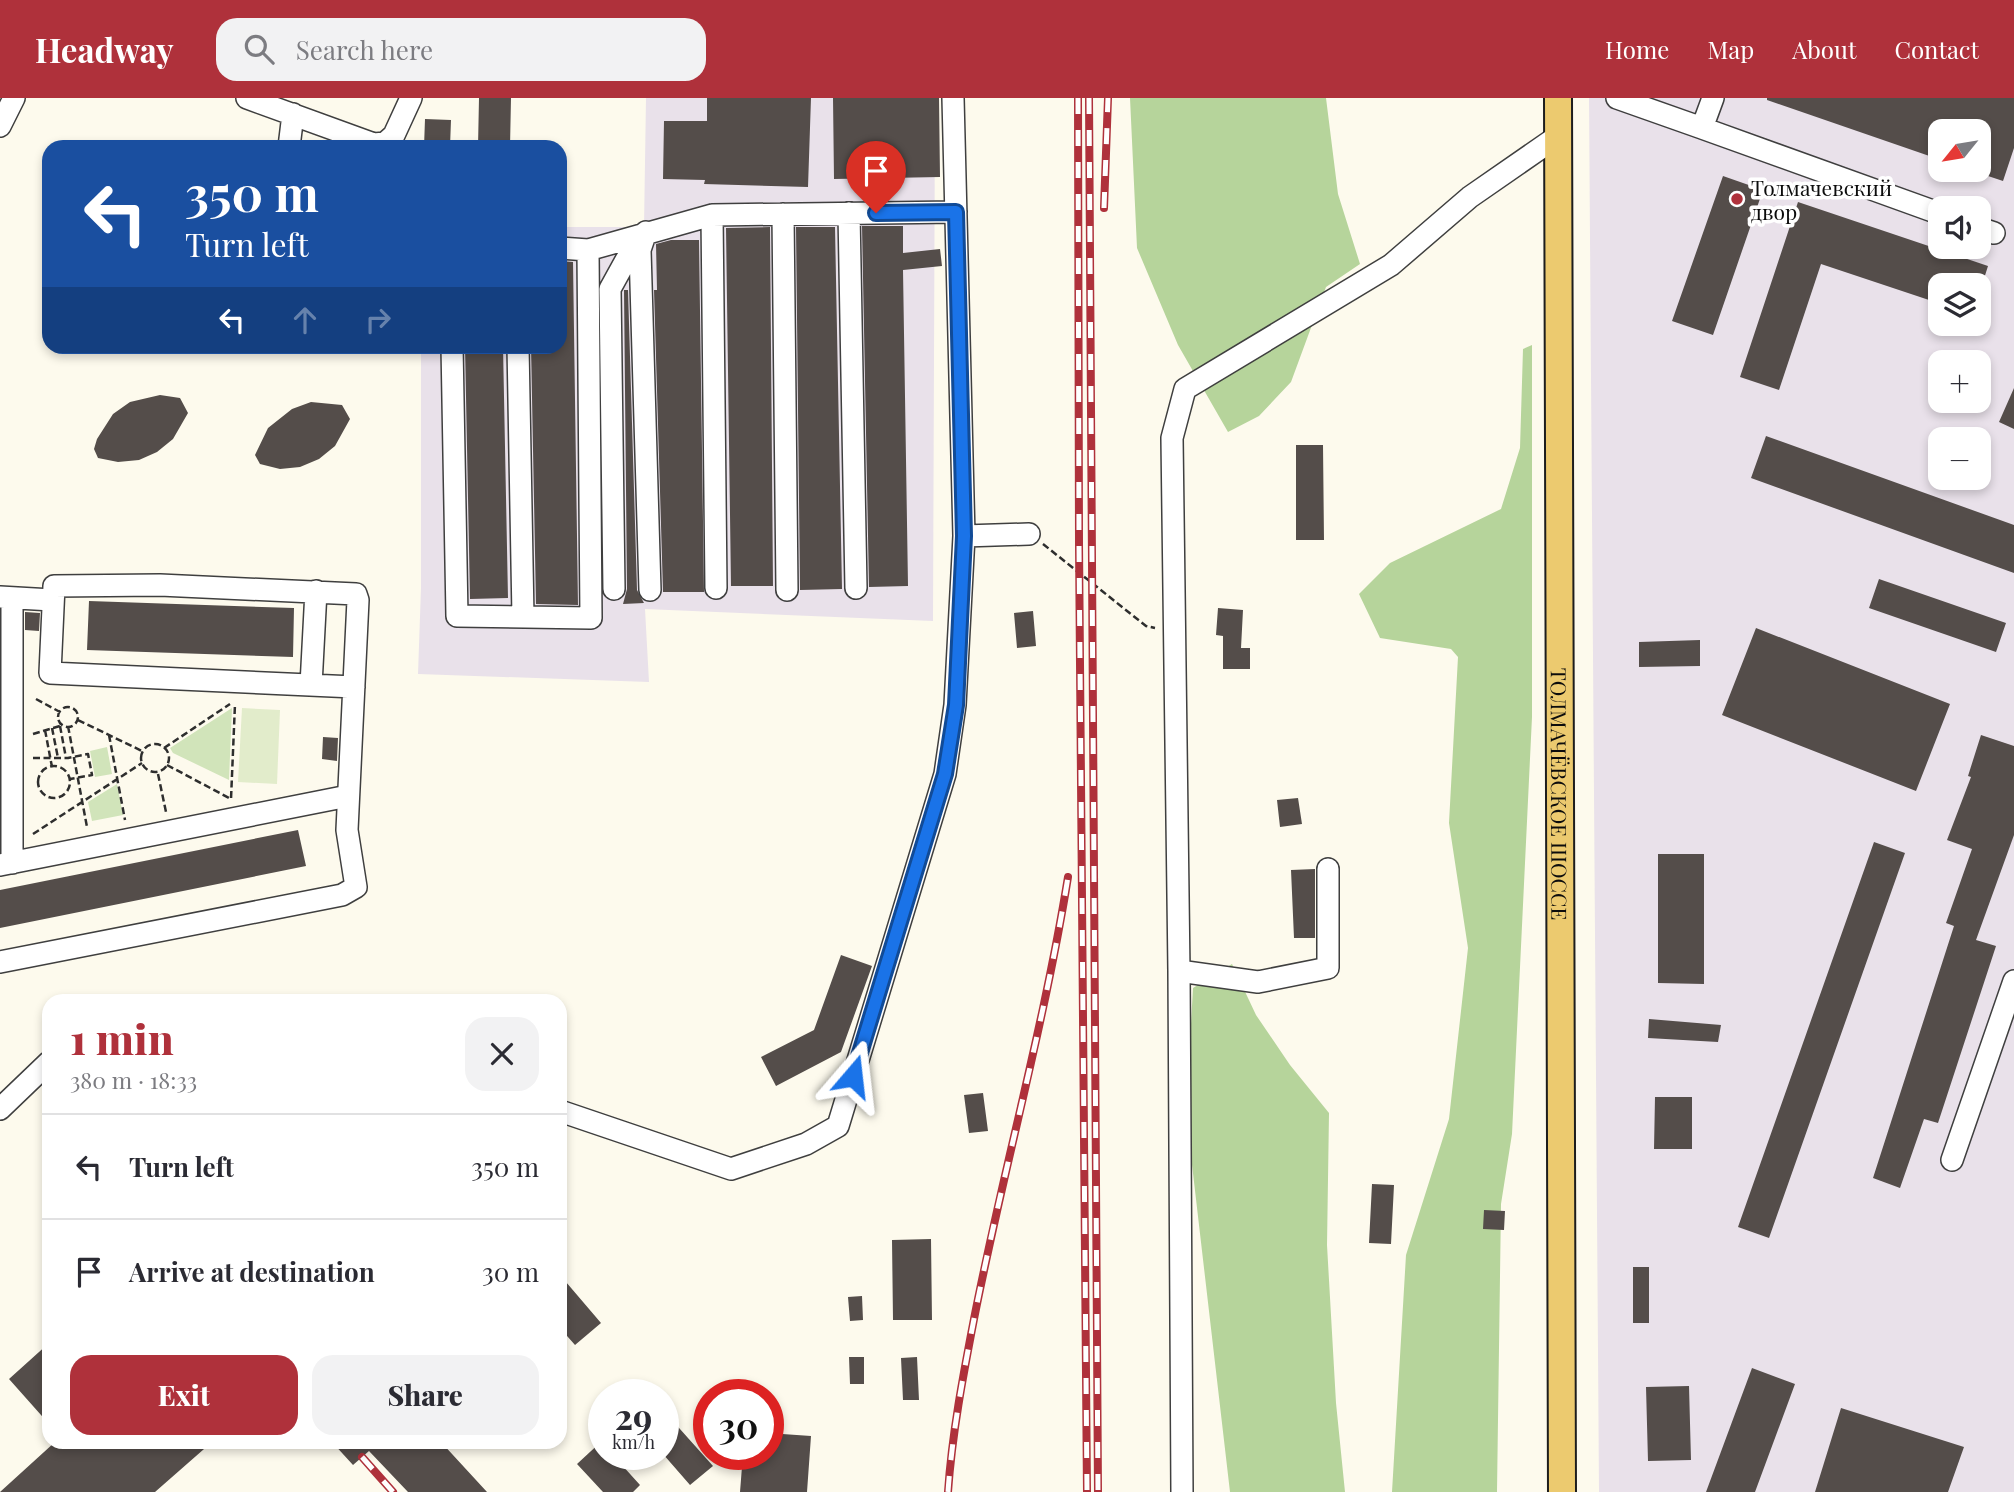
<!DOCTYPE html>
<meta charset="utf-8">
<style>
:root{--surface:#fff;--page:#f2f2f3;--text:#2b2b33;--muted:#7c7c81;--line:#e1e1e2;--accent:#af313b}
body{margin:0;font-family:"Playfair Display",serif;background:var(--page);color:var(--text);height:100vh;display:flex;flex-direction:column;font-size:26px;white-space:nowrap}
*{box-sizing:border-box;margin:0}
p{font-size:23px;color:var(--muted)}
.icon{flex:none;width:38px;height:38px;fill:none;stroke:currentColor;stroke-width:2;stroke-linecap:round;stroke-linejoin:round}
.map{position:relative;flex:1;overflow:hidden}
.side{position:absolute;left:42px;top:896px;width:525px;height:455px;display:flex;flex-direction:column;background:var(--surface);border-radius:21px;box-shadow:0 4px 10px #0003}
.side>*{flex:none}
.top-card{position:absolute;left:42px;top:42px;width:525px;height:214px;border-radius:21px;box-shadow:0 4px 10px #0003;background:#1a4fa0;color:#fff;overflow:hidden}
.needle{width:46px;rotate:240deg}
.controls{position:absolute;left:1928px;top:21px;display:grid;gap:14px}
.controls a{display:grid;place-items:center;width:63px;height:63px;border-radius:14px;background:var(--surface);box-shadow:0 4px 10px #0003;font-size:35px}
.speed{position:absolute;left:588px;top:1281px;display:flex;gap:14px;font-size:35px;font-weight:700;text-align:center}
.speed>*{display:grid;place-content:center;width:91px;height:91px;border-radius:50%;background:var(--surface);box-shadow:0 4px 10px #0003;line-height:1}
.speed small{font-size:18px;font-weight:400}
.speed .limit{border:10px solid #d22;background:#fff;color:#111}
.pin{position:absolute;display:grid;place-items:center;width:60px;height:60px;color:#fff;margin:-72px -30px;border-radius:50% 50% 50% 0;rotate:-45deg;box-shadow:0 0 7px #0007}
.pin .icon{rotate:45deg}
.me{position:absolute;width:77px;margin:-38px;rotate:17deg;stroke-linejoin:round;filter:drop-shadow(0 0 5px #0008)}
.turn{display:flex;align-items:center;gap:24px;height:147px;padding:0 28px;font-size:32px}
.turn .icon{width:91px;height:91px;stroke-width:2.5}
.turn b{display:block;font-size:49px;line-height:60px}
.lanes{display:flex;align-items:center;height:66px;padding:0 28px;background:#0003;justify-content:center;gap:35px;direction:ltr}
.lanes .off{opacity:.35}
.round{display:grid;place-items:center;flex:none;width:74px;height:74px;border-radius:21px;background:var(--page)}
.headline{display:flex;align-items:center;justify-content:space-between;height:119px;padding:0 28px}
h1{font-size:42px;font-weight:800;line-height:52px;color:var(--accent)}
.button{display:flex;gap:14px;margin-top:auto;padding:14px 28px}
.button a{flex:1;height:80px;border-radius:21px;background:var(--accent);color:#fff;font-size:28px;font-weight:800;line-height:80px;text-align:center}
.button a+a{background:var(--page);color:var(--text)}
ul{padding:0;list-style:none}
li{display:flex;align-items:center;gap:21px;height:105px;padding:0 28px;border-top:2px solid var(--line)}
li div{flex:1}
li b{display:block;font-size:26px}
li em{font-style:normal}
header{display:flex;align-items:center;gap:42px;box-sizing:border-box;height:98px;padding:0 35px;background:var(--accent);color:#fff}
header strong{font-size:33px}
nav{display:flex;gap:38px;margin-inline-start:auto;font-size:24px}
.search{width:490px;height:63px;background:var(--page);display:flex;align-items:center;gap:18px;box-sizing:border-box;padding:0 24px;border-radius:21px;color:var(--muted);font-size:26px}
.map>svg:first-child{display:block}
</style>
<header>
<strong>Headway</strong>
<div class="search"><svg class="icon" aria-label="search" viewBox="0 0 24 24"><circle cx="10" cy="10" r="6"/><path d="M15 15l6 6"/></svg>Search here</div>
<nav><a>Home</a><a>Map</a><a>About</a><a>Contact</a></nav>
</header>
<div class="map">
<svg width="2014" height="1394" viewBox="0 0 2014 1394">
<rect width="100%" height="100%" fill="#fdfaed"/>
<!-- industrial -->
<path fill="#e9e1ea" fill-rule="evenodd" d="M646,0H935L933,523L645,511L649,584L418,576L421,490V249L560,248V129H644Z
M1589,0H2014V1394H1599ZM1941,33H1979V72H1941ZM1941,110H1979V149H1941ZM1941,187H1979V226H1941ZM1941,264H1979V303H1941ZM1941,341H1979V380H1941Z"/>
<!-- green -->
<path fill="#d1e4ba" d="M232,610L229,682L173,655L170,650Z
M107,649L112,676L95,679L90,653Z
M117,686L123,717L92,723L88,704Z"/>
<!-- forest -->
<path fill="#b6d49b" d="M1130,0H1326L1338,96L1360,166L1326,189L1291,284L1259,318L1228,334L1178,247L1137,150Z
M1532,247V619L1512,1036L1501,1106L1497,1394H1392L1406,1157L1449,1021L1468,850L1449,725L1458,559L1451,551L1380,540L1359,496L1390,465L1501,411L1520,350L1523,251Z
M1232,866L1256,917L1290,967L1329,1015L1327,1147L1336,1305L1345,1394H1230L1186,1015L1193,890Z"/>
<!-- pitch -->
<path fill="#e2eccb" d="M242,610L280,612L277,686L238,684Z"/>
<!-- building -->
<path fill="#544d4a" d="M479,0H511L510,49H478Z
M707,0H811L808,89L704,86L705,82L663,81L664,23H707Z
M833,0H939L940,79L834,81Z
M1767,0H2014V50L2003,83L1979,75V33H1941V62L1767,2Z
M425,21L451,22L450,49H424Z
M1723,78L1763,92L1713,237L1672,223Z
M1798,104L1988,168L1982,187H1941V206L1821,166L1779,292L1740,279Z
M862,128H903V155L940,151L942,168L903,172L908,488L869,489Z
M770,129L773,488H731L726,130Z
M796,129H835L842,491L800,492Z
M671,142H699L704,494H663L654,192H657L656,146Z
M560,163L573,164L578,507L536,506L531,248H560Z
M624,192H628L637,492L644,505L623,506L627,491Z
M465,248H503L508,500L470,501Z
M2014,290V331L1999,324Z
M160,297L180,300L188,315L173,341L157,354L139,362L118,364L98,360L94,351L97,341L113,316L130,304Z
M311,304L342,307L350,321L335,348L319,361L300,369L280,371L260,366L255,357L268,330L292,311Z
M1766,338L2014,427V475L1751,380Z
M1296,347H1323L1324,442H1296Z
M1879,481L2006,525L1996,554L1869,510Z
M89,503L294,510L293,559L87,552Z
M1218,510L1243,512L1241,550H1250V571H1223V538L1216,537Z
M1033,513L1036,548L1017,550L1014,515Z
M25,514L40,515L39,533L25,532Z
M1756,530L1950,606L1916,693L1722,617Z
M1700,542V568L1639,569V544Z
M1981,637L2014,648V737L1976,842L1996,848L1938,1025L1924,1021L1900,1090L1873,1080L1954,828L1946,825L1972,751L1947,742L1971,679L1968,678Z
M323,639L338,640L337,663L322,661Z
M1298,700L1302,726L1280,729L1277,702Z
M298,732L306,768L0,830V792Z
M1874,744L1905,755L1769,1140L1738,1129Z
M1658,756H1704V886L1658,885Z
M1315,771V840H1294L1291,772Z
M841,857L872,868L841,954L776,988L761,959L814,932Z
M1649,921L1721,927L1718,944L1648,940Z
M983,995L988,1033L969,1035L964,997Z
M1655,999H1692V1051H1654Z
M1372,1086L1394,1087L1391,1146L1369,1145Z
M1484,1112L1505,1113L1504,1132L1483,1131Z
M931,1141L932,1222H893L892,1142Z
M1633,1169H1649V1225H1633Z
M560,1177L601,1225L575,1247L560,1230Z
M862,1198L863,1222L850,1223L848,1199Z
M49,1245V1326L9,1281Z
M849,1259H864V1286H850Z
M917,1259L919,1302H903L901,1260Z
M1752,1270L1795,1286L1755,1394H1706Z
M1689,1288L1691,1362L1648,1363L1646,1289Z
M1841,1310L1964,1349L1948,1394H1815Z
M663,1312L713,1368L690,1387L663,1356Z
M768,1335L811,1338L807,1394H740L743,1356H768Z
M604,1341V1356H612L640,1387L633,1394H603L577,1366Z
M55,1344H212L155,1394H0Z
M332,1344H441L487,1394H408L369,1353L353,1367Z"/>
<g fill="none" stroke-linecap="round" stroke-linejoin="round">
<!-- minor casing -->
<g stroke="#3f3f3f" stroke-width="24">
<path id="minor" d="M247,0L374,46L385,45L394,37L411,0
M1617,0L1702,30L1713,0
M0,28L14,0
M1702,30L1941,116
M289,49L293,16
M849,115L856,490
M783,116L787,492
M712,117L716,490
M1979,130L1994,135
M560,150L588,152L712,117L956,114
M640,152L650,492
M452,248L457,518L591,520L588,152
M518,248L523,519
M964,438L1029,436
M614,491L610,191L626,162L640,152L646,134
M0,499L52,502
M12,500V765
M311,587L316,493
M0,767L348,698
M0,864L342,797L356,789L347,732L358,502L356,496L160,487L54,488L50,575L354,589
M1179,873L1258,884L1328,870V771
M0,1011L49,964
M560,1013L731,1071L806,1046L838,1028L945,676L955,607L964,438L953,0
M1952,1062L2014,883
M1182,1394L1179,873L1172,340L1185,291L1391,167L1470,99L1558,38"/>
</g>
<!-- major casing -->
<g stroke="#1d1d1d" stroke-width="30">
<g id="major">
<path id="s1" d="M1558,0L1562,1394"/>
</g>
</g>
<!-- path -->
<path stroke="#2e2e2e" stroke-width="2.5" stroke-dasharray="7 3.5" stroke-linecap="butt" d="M1043,446L1146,528L1155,530
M36,601L60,614
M58 619a10 10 0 1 1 20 0a10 10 0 1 1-20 0Z
M78,622L142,653
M60,628L66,660
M68,628L87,729
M52,630L58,660
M45,632L52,669
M33,636L60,628
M109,637L125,722
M141 660a14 14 0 1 1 28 0a14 14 0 1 1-28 0Z
M164,650L230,606
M33,660H68L88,656L92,677L70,681
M167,667L231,701L235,606
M38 684a16 16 0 1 1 32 0a16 16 0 1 1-32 0Z
M158,676L166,714
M33,736L142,665"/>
<!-- minor -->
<use href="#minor" stroke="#fff" stroke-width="21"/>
<!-- major -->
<use href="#major" stroke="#ecca6f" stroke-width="26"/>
<!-- rail casing -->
<g stroke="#af313b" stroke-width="8">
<path id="rail" d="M1078,0L1079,446L1087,1394
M1089,0L1098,1394
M1104,110L1108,0
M362,1359L393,1394
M948,1394C952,1336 963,1278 974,1221C1003,1073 1044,928 1068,779"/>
</g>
<!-- rail -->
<use href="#rail" stroke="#fff" stroke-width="5" stroke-dasharray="16" stroke-linecap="butt"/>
</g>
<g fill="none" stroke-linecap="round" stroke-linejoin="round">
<!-- route casing -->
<g stroke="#114b97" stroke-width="18">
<path id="route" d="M853,978L945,676L956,607L964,438L956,114L876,115"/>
</g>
<!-- route -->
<use href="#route" stroke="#1a73e8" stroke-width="12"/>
</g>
<!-- markers -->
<circle fill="#af313b" stroke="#fff" stroke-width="2.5" cx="1737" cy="101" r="7"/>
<g text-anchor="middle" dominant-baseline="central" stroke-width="7" stroke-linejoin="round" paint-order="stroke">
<!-- poi labels -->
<g font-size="21" fill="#0c0c0c" stroke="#fff" text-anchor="start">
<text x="1751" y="89">Толмачевский<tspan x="1751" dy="24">двор</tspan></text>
</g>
<!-- street labels -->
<g font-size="21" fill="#0c0c0c" stroke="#fff">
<text stroke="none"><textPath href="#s1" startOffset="696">ТОЛМАЧЁВСКОЕ ШОССЕ</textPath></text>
</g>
</g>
</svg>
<div class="controls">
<a><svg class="needle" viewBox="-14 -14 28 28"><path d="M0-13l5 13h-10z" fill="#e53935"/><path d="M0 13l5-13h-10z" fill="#7c7c81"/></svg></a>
<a><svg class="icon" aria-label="sound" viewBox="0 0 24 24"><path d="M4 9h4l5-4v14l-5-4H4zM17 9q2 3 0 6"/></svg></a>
<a><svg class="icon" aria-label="layers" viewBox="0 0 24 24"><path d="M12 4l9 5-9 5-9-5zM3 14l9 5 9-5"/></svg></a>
<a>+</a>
<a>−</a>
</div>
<div class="speed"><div>29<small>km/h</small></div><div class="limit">30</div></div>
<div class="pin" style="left:876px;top:115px;background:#d93025"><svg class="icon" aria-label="arrive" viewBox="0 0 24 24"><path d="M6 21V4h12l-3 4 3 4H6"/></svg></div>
<svg class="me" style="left:853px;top:978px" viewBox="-20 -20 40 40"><path d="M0-17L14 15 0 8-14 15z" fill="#1a73e8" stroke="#fff" stroke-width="4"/></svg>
<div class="top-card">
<div class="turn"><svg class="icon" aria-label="left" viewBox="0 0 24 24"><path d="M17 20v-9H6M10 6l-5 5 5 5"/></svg><div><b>350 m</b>Turn left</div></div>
<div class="lanes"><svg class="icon" aria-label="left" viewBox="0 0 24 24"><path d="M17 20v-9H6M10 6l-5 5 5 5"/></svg><svg class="icon off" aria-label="ahead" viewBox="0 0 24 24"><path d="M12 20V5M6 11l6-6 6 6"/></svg><svg class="icon off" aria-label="right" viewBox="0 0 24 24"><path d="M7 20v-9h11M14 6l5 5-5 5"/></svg></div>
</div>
<section class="side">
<div class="headline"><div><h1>1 min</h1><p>380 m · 18:33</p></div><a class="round"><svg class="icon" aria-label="close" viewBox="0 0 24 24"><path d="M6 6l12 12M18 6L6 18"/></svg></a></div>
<ul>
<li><svg class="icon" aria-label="left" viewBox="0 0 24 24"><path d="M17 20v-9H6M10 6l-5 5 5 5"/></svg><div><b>Turn left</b></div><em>350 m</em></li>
<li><svg class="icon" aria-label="arrive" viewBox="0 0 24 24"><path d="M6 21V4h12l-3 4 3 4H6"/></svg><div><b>Arrive at destination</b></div><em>30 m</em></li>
</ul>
<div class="button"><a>Exit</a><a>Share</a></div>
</section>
</div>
